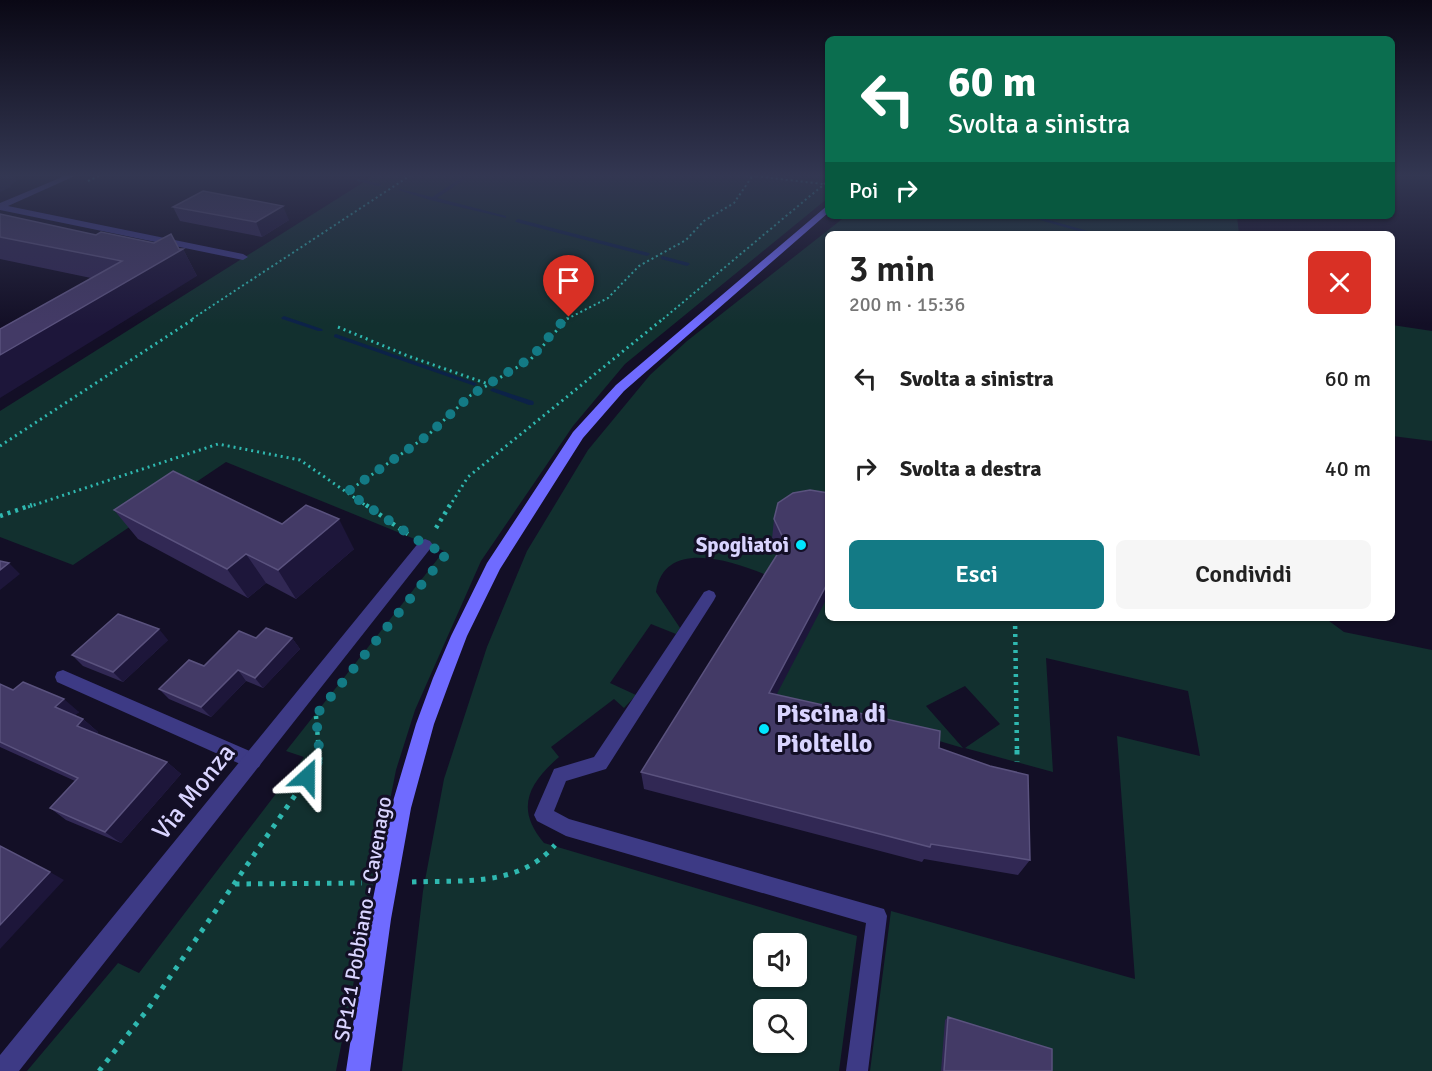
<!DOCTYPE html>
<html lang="it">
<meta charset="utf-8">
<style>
:root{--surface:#fff;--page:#f6f6f6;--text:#222;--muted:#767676;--accent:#137a85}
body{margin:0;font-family:Signika,sans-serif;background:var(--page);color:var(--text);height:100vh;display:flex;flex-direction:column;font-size:22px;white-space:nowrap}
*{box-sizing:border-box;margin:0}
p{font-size:20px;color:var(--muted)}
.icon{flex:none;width:33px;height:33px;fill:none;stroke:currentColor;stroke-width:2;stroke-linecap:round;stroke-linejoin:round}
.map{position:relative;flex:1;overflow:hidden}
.details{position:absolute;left:825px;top:231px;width:570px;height:390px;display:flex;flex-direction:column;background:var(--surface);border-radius:9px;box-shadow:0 2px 4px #0004}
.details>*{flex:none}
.guide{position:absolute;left:825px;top:36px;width:570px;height:183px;border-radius:9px;box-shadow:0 2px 4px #0004;background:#0b6e4f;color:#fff;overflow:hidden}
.tools{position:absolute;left:753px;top:933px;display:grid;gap:12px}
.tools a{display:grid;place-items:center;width:54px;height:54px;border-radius:9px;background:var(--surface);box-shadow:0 2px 4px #0004;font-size:30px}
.pin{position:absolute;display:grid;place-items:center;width:51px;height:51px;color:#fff;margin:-62px -26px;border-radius:50% 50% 50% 0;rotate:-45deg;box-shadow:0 0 6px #0007}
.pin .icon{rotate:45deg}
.me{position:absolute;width:66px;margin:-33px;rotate:24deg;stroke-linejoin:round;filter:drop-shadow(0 0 4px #0008)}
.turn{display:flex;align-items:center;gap:21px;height:126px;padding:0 24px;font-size:27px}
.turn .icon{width:78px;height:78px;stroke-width:2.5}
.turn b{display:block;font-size:42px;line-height:51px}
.then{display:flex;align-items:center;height:57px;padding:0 24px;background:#0003;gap:12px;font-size:22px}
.round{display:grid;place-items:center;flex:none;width:63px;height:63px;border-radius:9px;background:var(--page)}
.headline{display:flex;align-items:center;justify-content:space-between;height:102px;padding:0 24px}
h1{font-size:36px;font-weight:600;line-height:45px}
.primary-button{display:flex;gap:12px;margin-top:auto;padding:12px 24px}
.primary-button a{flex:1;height:69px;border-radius:9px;background:var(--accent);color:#fff;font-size:24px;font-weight:600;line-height:69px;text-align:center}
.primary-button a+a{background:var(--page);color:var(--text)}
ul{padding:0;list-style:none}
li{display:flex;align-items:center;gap:18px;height:90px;padding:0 24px}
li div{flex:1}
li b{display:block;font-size:22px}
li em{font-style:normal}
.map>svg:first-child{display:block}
</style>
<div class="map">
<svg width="1432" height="1071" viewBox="0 0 1432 1071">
<rect width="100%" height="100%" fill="#130f26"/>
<!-- green -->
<path fill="#12302f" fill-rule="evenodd" d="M375,175H828V198L625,364L573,426L481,561L415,710L396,770L336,1071H27L118,963L139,973L304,757L286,751L444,551L226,462L73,565L0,537V411Z
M846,216H1237L1239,234H828V618H1325L1344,632L1432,650V1071H870L891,911L1135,979L1117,736L1200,756L1188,691L1046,658L1053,772L965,748L1000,724L965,686L926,706L963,748L929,738L768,711L774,578C738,563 665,535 656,592L680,628L676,634L651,624L610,683L636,695L624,708L614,699L551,747L559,757C528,784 515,809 544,843L857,936L839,1071H402L423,891L444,779L487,647L527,551L588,450L650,375L687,341ZM764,944H796V976H764ZM764,1010H796V1042H764Z
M1392,325L1432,331V441L1392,436Z"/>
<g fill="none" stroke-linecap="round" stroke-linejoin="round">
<!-- stream -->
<path fill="#0c2248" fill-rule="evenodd" d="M466,175H471L437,198L506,216V218L430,200L398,190L400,189L432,197Z
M804,175H815C813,177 806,177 804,175Z
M359,179L381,184V185L379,186L357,181V179Z
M1026,216H1035L1098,234H1089Z
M518,219L649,253L650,254L647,256L516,222L515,221Z
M663,256L689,263L690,264L687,266L661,259V257Z
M284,316L322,329L323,330L322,331H318L282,319L281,318Z
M336,334L476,383L477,384L474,386L472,385L334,337V335Z
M493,388L533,401L534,403L533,405H529L491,391L490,390Z"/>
<!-- path-far3 -->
<path stroke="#2fb8b0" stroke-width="2" stroke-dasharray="2 3" stroke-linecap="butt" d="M746,175L823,184
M88,181L101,175
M192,319L411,175
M567,319L608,298L639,266L686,240L704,221L734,203L753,175
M663,319L828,181"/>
<!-- path-far2 -->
<path stroke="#2fb8b0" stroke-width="3" stroke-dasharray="2 4" stroke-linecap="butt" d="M338,327L408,356L488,384
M0,446L195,318
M347,492L427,436L471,395L531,359L568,318
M28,507L218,444L300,460L368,507
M449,507L468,477L664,318"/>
<!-- path-far1 -->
<path stroke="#2fb8b0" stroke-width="4.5" stroke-dasharray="3 5" stroke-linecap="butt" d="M366,505L409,535
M0,516L32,505
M436,528L450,505
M1015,618L1017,752
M316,716L319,752"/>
<!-- path -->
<path stroke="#2fb8b0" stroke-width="5" stroke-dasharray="4.5 7" stroke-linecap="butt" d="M1017,750V762
M412,882C463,880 519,887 555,845
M235,884L362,883
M99,1071L148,1009L320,759L319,750"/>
<!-- lane -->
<path fill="#3d3a85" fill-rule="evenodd" d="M709,590L714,592L716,596L714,600L606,769L566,781L554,811L569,819L884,909L887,916L868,1071H846L866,923L566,836L537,821L534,815L554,769L594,757L704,592Z
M63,670L259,755L262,761L259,767L253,769L247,767L57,682L55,677L57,672Z"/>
<!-- street -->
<path fill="#3d3a85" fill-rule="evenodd" d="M67,175H77L8,206L243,254L248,257L243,260L0,210V203Z
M425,539L430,541L433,545L430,549L19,1071H0V1055L420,541Z"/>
<!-- secondary -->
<path fill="#6f6bff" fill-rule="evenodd" d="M828,205V213L624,391L583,438L500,569L467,636L451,678L434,724L411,808L391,919L370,1071H346L369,919L391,808L416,724L433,678L451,636L487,563L573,432L616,385Z"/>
</g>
<!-- wall -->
<path fill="#312854" d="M173,207L289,220L262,237L180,221Z
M0,214L96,235L183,249L197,276L91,278L0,259Z
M793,493L776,694L939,748L1030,860L1018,875L924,859L922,862L644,789L641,772L779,552L772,539L774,519Z
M114,510L282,524L354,549L296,599L266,583L248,598L138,539Z
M256,638H292L300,649L263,688L246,681L211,717L169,699L159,689L204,666Z
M168,640L123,682L83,666L72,655Z
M0,684L13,690L79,712L75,715L83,719L98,732L96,734L167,762L181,774L121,843L66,820L50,808L75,781L0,747Z
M948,1017L1052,1071H941L945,1020Z"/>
<!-- shaded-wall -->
<path fill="#1d163a" d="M0,175H13L17,181L10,185L11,187L0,192Z
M283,206L289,220L262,237L256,222Z
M183,249L197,276L0,398V355Z
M339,519L354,549L296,599L278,570Z
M246,554L266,583L248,598L227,569Z
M9,563L20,574L0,590V570Z
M828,582V596L768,711L769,693Z
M159,629L168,640L123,682L113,672Z
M292,638L300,649L263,688L255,678Z
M238,670L246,681L211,717L201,707Z
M64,699L79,712L70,719L55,707Z
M83,719L98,732L92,738L77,726Z
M167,762L181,774L121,843L105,832Z
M50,872L64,880L0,949V925Z"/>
<!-- building -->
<path fill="#433a66" stroke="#5a527e" stroke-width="1.5" d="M203,191L283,206L256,222L173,207Z
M0,214L96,235L101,232L154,243L171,234L179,249H183L0,355V329L122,261L0,237Z
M173,471L282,524L306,505L339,519L278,570L246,554L227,569L114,510Z
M810,490L828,493V582L769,693L940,731L939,748L990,766L1028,775L1030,860L931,844L930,847L641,772L785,542L774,519L778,503L793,493Z
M0,561L9,563L0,570Z
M118,614L159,629L113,672L72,655Z
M266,628L292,638L255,678L238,670L201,707L159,689L189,660L204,666L239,631L256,638Z
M23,682L64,699L55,707L83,719L77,726L167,762L105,832L50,808L78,778L0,742V684L13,690Z
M0,846L50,872L0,925Z
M948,1017L1052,1049V1071H944Z"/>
<!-- sky -->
<linearGradient id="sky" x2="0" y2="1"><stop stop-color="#0a0815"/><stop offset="0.54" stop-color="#333752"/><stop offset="1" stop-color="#333752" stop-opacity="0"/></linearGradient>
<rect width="1432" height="325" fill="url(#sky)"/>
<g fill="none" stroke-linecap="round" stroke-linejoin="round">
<!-- route -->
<path stroke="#137a85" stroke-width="10" stroke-dasharray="0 18" d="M307,777L320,759L316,715L447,553L425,545L347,492L427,436L471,395L531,358L559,325L569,317"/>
</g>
<!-- markers -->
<g fill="#00e5ff" stroke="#130f26" stroke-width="2">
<circle cx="801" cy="545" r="6"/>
<circle cx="764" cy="729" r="6"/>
</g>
<g text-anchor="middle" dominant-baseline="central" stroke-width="6" stroke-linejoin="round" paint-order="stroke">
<!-- poi labels -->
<g font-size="21" font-weight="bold" fill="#d9d4ff" stroke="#130f26" text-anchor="end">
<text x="789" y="545">Spogliatoi</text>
</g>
<!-- street labels -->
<g font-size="21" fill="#d9d4ff" stroke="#130f26">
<text transform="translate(363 919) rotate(-80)">SP121 Pobbiano - Cavenago</text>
</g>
<!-- near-poi labels -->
<g font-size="26" font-weight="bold" fill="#d9d4ff" stroke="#130f26" text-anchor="start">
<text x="776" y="714">Piscina di<tspan x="776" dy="30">Pioltello</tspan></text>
</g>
<!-- near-street labels -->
<g font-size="26" fill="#d9d4ff" stroke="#130f26">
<text transform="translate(194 792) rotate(-51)">Via Monza</text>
</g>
</g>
</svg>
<div class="tools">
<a><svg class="icon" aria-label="sound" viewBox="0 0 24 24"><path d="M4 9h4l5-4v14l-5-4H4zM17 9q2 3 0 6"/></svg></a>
<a><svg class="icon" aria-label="search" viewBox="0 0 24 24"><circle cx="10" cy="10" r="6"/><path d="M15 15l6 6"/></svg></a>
</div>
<div class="pin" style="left:569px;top:317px;background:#d93025"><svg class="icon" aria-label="arrive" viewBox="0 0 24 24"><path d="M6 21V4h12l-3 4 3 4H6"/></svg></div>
<svg class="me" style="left:307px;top:777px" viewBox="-20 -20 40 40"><path d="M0-17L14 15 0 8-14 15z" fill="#137a85" stroke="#fff" stroke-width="4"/></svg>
<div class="guide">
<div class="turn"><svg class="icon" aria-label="left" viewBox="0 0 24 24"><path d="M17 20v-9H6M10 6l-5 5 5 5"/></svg><div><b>60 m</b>Svolta a sinistra</div></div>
<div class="then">Poi<svg class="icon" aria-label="right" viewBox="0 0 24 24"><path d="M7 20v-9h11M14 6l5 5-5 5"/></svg></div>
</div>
<section class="details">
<div class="headline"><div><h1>3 min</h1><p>200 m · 15:36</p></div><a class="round" style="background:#d93025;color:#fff"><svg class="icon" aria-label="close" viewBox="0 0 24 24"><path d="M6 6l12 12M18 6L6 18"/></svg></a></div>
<ul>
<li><svg class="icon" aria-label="left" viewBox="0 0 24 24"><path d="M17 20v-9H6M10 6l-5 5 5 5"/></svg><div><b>Svolta a sinistra</b></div><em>60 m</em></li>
<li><svg class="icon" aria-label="right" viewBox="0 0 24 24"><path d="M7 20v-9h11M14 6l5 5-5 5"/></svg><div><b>Svolta a destra</b></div><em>40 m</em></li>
</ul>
<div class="primary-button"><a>Esci</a><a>Condividi</a></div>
</section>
</div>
